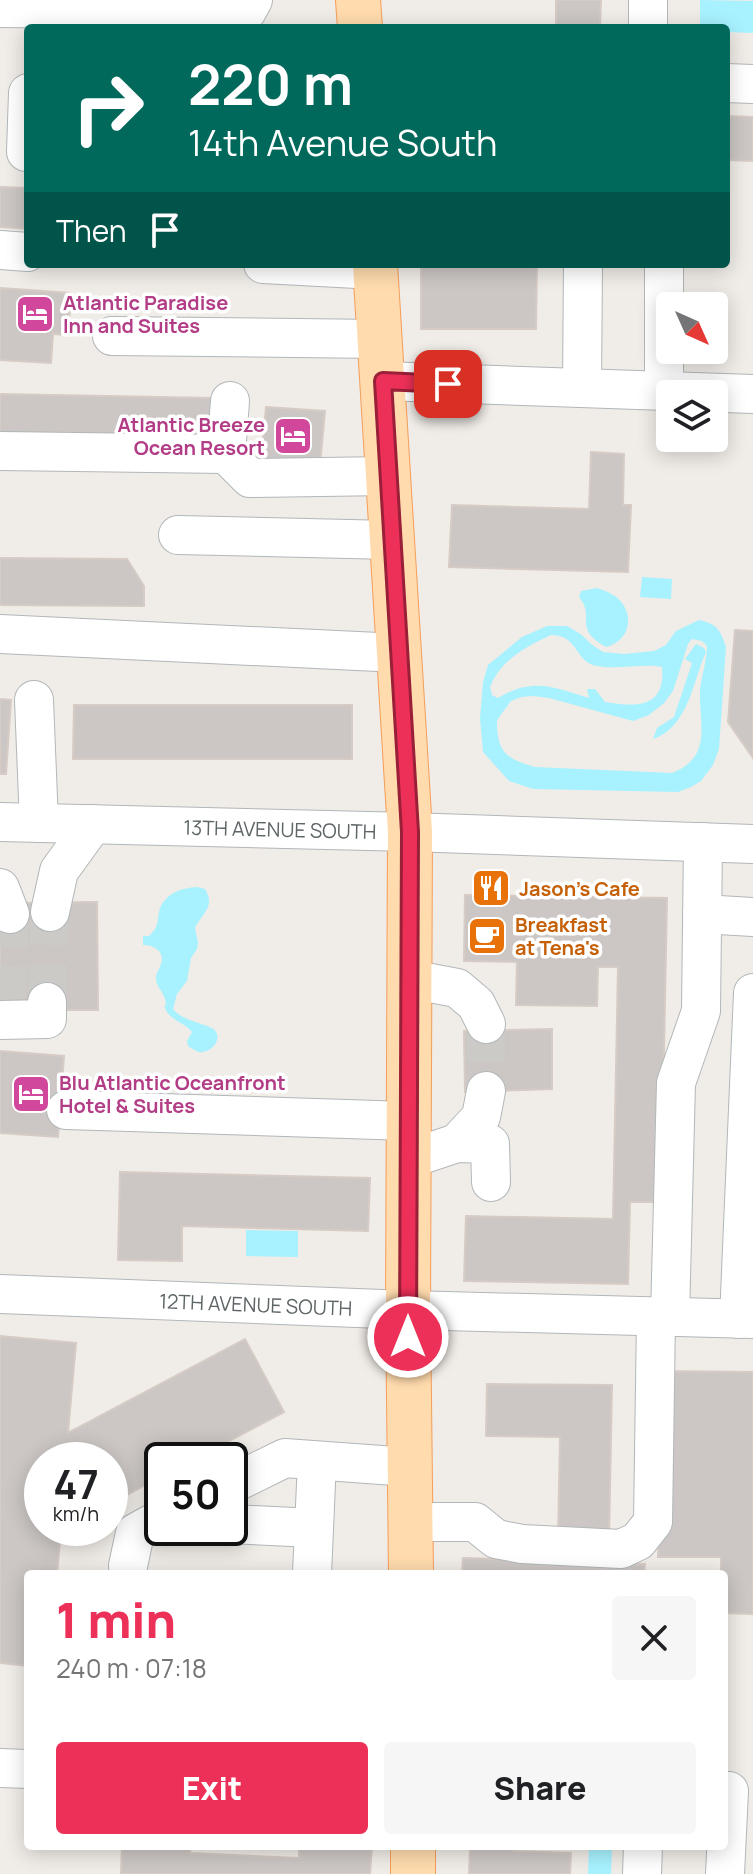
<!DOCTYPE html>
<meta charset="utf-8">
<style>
:root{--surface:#fff;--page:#f6f6f6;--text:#202124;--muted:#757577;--accent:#ed3057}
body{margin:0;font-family:Manrope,sans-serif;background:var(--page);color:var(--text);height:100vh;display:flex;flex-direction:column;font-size:30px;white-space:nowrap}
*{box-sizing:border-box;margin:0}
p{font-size:26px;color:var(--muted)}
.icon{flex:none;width:44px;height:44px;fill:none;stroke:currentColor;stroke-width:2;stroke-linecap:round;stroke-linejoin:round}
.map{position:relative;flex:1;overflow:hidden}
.side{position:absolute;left:24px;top:1570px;width:704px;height:280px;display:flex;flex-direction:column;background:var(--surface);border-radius:8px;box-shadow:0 4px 20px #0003}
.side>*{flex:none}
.top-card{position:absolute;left:24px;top:24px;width:706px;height:244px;border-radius:8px;box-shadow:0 4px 20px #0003;background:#00695c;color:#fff;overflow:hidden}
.needle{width:52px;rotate:135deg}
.fabs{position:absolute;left:656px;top:292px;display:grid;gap:16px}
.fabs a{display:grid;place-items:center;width:72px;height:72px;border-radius:8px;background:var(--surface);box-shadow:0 4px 20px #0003;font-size:40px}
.speed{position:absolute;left:24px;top:1442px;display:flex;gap:16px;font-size:40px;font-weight:700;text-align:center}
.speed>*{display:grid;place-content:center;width:104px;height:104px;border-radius:50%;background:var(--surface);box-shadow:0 4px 20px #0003;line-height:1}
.speed small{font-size:20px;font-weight:400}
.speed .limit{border:4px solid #111;border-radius:12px;background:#fff;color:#111}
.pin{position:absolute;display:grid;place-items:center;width:68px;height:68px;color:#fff;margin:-34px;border-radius:16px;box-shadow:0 4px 12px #0006}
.me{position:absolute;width:88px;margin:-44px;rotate:0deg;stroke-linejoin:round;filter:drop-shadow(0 0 6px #0008)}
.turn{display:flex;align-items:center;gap:28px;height:168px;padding:0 32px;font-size:36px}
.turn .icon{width:104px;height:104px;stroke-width:2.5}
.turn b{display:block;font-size:56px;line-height:68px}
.then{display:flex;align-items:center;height:76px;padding:0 32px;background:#0003;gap:16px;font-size:30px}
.round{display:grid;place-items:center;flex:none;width:84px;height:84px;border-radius:8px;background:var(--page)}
.headline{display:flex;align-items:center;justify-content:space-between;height:136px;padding:0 32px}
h1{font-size:48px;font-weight:800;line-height:60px;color:var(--accent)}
.button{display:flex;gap:16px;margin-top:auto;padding:16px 32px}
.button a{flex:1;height:92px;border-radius:8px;background:var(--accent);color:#fff;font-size:32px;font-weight:800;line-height:92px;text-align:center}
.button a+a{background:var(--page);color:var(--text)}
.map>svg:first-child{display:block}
</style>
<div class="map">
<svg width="753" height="1874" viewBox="0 0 753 1874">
<rect width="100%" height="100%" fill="#f0ece7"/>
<!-- water -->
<path fill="#a8f2ff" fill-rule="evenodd" d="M700,0L753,1V33L726,32V28H700Z
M642,577L672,579L671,599L640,597Z
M597,588C607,591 619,596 624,606C634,624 625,642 606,647C572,628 596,617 579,597L581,591Z
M699,620C717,624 720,629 726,647L719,749L713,765L701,781L691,787L678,792L533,789L509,781L483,752L480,718L483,682L488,665L522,637L547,626H567L582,635L591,644L603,652L624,654L654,651L666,645L676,631ZM551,635C579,635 574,662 597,666C616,670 645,663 662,667C666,709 635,707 605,702L595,689H587L589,698C553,687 533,677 498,698L492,695L490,687C501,660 525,647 551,635ZM692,639L702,641L707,646C707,662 701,676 700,691C699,724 713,757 672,773L535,767C506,759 497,752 497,720L511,701L521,697L533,696L549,698L633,721L649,715L664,703L673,691L688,644Z
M696,644L704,648L706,652C693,681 688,728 653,739L657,728L674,717L692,663L685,659Z
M197,887L205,889C216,907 202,913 195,928L198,942L197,949L191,958L187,981L177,994L173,1009C184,1023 213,1024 216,1032C222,1042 209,1054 199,1052C196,1051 191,1048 188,1046L187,1041L192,1032C185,1023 173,1021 167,1012C161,1001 168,1011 165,999C163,991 155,986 156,976C157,971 160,968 161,964C165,951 154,945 143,945V936H149C158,928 157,923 159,912C163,894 181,888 197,887Z
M246,1230L298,1231V1257L246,1256Z
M589,1847L612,1848L611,1874H588Z"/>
<!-- building -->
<path fill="#ccc7c4" stroke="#d6cbc5" stroke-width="2" d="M556,0H601L600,28H556Z
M726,116L753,117V161L726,160Z
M0,187L28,188V229L0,227Z
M421,264H537L536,329H421Z
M0,288L71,293L68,335L53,334L51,363L0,360Z
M0,394L211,398L210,442L0,438Z
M266,407L325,411L320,465L261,461Z
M591,452L624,454L623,505H631L628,572L449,567L452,505L589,509Z
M0,558L127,559L144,586V606L0,605Z
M735,630L753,631V758L728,722Z
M0,699L11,700L6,774H0Z
M74,705H352V759H73Z
M465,895L667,898L661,1202H630L628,1284L464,1281L466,1216L613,1219L618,967H598L597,1006L516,1005L517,962L464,961Z
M97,902L98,1010H0V903Z
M552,1029V1089L465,1092L464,1031Z
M0,1051L64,1056L58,1137L0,1133Z
M120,1172L370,1178L368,1231L182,1226V1261L118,1260Z
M0,1336L76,1343L68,1433L245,1339L284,1412L193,1460H162V1476L110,1504V1460H42V1528H65L61,1530L57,1574H28V1666L0,1663Z
M661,1371L753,1372V1614L724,1613V1574H721V1557H658Z
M487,1384L612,1385L609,1540L558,1539L560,1437L486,1436Z
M463,1558L645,1564L644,1574H462Z
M122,1846H191L190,1853L299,1858V1846H372L370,1874H121Z
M486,1846H513V1851L571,1853L570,1874H469L470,1849H486Z"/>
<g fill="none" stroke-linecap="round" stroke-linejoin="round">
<!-- minor-tunnel -->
<path stroke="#cccac7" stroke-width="38" stroke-dasharray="38 19" stroke-linecap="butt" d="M47,1002L50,912
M6,1004L10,914
M486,1024V1091"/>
<!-- minor casing -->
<g stroke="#b2b7b9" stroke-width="40">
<g id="minor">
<path d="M0,8L247,11L253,0"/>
<path d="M648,28V0"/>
<path d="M726,83L753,84"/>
<path d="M28,93L26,152H28"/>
<path d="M0,250L28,252"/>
<path d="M263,264L376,270"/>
<path d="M112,336L380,339"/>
<path d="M383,381L753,394"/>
<path d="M582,388L583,264"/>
<path d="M664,391V264"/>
<path d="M0,451L226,454L250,478L388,476"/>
<path d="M226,454L230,401"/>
<path d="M178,535L391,540"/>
<path d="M0,634L399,653"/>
<path d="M34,700L39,823"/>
<path id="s1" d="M0,822L410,832L753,844"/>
<path d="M0,888L10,914"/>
<path d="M50,912L59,871L93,824"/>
<path d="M702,914L753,917"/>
<path d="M409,979L457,988L476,1004L486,1024"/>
<path d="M0,1020L47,1019V1002"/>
<path d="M66,1110L408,1121"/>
<path d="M457,1143L490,1144L491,1182"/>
<path d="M409,1159L457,1143L481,1117L486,1091"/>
<path id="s2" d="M0,1294L408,1310L753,1319"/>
<path d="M670,1317L676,1083L701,1011L703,842"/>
<path d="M739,1319L753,993"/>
<path d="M230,1485L285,1458L409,1467"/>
<path d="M410,1522H475L496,1539L522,1544L621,1549L638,1541L653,1522L656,1317"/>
<path d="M230,1524L314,1528"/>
<path d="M128,1566L135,1533L162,1518"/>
<path d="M312,1574L317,1461"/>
<path d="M0,1768L28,1769"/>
<path d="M642,1874L643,1846"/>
<path d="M725,1874L729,1791"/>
</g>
</g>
<!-- major casing -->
<g stroke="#f59e5b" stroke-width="46">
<path id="major" d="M358,0L360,28
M375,264L410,832L408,1310L411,1574
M413,1846V1874"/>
</g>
<!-- minor -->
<use href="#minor" stroke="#fff" stroke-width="38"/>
<!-- major -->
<use href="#major" stroke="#ffdbad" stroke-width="44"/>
</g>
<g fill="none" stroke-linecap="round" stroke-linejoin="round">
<!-- route casing -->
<g stroke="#9a1f39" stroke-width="20">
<path id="route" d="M408,1337L410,832L383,381L448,384"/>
</g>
<!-- route -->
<use href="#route" stroke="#ed3057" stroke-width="14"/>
</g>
<!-- icons -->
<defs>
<g id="hotel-square" transform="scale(2)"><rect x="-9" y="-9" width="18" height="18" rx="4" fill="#d1479c" stroke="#fff"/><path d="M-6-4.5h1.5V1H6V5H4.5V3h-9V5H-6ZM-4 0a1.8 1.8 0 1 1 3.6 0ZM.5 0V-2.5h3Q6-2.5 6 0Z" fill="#fff"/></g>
<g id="restaurant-square" transform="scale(2)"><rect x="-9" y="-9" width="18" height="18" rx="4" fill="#e8710a" stroke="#fff"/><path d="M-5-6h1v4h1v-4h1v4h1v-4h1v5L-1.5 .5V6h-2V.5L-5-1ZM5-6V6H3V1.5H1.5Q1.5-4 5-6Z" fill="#fff"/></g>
<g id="cafe-square" transform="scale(2)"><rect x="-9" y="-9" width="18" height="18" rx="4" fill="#e8710a" stroke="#fff"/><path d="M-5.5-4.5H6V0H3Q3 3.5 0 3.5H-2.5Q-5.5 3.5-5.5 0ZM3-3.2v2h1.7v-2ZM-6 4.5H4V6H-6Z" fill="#fff"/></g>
</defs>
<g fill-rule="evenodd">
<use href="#hotel-square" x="35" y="314"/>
<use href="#hotel-square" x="293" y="436"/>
<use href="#restaurant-square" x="491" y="888"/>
<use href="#cafe-square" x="487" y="936"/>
<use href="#hotel-square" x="31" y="1094"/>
</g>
<g text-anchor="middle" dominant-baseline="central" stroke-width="7" stroke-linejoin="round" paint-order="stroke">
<!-- hotel labels -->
<g font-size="20" font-weight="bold" fill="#b23c85" stroke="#fff" text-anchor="start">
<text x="63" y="302">Atlantic Paradise<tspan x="63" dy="23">Inn and Suites</tspan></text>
<text x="265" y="424" text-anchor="end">Atlantic Breeze<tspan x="265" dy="23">Ocean Resort</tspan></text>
<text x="59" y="1082">Blu Atlantic Oceanfront<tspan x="59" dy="23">Hotel &amp; Suites</tspan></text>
</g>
<!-- street labels -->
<g font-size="20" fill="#5e6567" stroke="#fff">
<text stroke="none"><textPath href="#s1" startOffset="280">13TH AVENUE SOUTH</textPath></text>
<text stroke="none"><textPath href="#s2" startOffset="256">12TH AVENUE SOUTH</textPath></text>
</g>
<!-- food labels -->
<g font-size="20" font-weight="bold" fill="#c56008" stroke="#fff" text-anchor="start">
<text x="519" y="888">Jason's Cafe</text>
<text x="515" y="924">Breakfast<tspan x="515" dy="23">at Tena's</tspan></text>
</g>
</g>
</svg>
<div class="fabs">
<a><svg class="needle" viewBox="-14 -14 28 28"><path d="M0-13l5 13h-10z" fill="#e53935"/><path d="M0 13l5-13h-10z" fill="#757577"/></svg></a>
<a><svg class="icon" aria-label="layers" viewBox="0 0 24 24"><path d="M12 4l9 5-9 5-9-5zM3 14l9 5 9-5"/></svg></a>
</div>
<div class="speed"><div>47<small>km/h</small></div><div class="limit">50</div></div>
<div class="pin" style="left:448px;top:384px;background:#d93025"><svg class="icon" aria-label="arrive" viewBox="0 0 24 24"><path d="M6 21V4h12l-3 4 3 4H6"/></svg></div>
<svg class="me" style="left:408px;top:1337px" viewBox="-20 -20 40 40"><circle r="17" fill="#ed3057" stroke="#fff" stroke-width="3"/><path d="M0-11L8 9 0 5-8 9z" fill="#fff"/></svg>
<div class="top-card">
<div class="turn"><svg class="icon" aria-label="right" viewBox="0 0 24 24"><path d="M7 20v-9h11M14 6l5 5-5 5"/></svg><div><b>220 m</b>14th Avenue South</div></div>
<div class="then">Then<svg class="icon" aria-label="arrive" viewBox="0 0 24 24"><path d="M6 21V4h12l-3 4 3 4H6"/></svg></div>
</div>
<section class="side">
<div class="headline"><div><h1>1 min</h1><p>240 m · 07:18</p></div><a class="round"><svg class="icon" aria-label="close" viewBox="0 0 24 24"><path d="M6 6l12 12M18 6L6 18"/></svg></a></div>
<div class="button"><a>Exit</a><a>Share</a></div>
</section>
</div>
